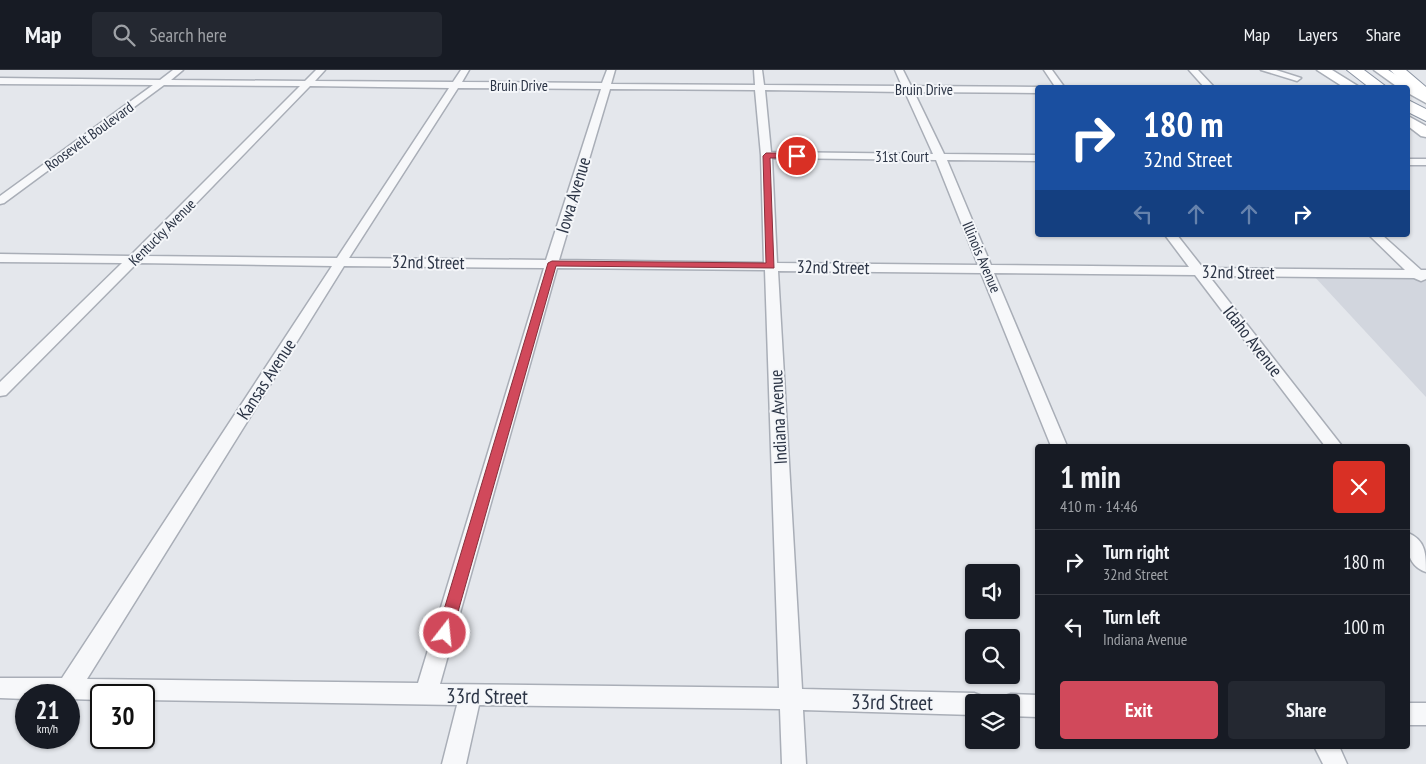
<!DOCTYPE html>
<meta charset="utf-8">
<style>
:root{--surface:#171b24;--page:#242831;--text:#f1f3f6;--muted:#9ea1a6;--line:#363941;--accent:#d1495b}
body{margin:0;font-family:"PT Sans Narrow",sans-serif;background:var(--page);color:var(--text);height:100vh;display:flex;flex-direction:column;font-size:19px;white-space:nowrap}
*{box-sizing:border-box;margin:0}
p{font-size:16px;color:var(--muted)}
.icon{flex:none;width:28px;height:28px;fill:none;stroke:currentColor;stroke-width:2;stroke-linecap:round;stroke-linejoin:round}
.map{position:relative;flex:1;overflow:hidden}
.panel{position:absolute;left:1035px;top:374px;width:375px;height:305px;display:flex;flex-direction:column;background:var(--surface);border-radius:5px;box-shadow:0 1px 4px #0004}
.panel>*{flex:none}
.guide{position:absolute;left:1035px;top:15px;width:375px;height:152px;border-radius:5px;box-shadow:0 1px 4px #0004;background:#1a4fa0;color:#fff;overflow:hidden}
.controls{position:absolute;left:965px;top:494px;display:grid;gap:10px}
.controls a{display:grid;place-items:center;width:55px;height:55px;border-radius:5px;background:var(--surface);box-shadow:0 1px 4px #0004;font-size:25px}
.speed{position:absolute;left:15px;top:614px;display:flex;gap:10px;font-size:25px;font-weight:700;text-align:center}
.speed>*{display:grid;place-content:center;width:65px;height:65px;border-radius:50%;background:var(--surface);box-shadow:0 1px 4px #0004;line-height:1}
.speed small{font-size:12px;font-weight:400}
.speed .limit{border:2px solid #111;border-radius:8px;background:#fff;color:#111}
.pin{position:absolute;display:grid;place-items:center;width:42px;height:42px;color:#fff;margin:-21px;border:2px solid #fff;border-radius:50%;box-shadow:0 1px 5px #0007}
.me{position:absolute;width:55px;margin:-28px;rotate:16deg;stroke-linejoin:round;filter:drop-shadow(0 0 4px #0008)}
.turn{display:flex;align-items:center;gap:18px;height:105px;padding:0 25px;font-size:22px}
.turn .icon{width:65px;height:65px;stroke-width:2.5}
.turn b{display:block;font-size:35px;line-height:42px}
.lanes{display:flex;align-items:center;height:48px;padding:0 25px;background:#0003;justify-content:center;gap:25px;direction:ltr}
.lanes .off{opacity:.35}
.round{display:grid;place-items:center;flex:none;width:52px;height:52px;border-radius:5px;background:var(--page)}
.summary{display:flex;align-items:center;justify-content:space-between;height:85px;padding:0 25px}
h1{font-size:30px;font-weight:800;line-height:38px}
.action{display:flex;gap:10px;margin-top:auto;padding:10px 25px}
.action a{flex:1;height:58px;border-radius:5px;background:var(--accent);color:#fff;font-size:20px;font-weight:800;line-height:58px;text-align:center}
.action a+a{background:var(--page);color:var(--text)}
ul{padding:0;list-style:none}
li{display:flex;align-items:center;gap:15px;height:65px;padding:0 25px;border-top:1px solid var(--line)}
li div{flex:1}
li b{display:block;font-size:19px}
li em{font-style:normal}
header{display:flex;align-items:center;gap:30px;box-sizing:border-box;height:70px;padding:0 25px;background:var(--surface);border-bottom:1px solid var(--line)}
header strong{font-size:24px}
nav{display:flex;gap:28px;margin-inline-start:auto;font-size:18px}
.search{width:350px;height:45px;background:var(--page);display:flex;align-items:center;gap:12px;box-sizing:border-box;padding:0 18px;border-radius:5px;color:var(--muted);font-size:19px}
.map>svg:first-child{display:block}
</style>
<header>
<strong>Map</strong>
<div class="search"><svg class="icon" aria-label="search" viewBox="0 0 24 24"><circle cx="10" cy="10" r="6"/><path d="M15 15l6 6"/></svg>Search here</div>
<nav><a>Map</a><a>Layers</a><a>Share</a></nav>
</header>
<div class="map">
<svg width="1426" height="694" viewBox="0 0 1426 694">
<rect width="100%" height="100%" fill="#e4e7ec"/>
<!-- built -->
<path fill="#d2d6de" d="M1314,206L1426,208V327Z"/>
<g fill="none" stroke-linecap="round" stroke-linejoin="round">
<!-- minor casing -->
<g stroke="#a9aeb7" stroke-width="3">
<path id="minor" d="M173,0H183L171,10L305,11L316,0H325L315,11L453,12L461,0H469L462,12L602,13L607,0H615L611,14L755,15L754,0H762L764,15L902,16L895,0H903L911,16L1038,17V23L914,22L944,84L1038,85V91L947,90L991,195L1189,197L1165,165H1177L1203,198L1405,200L1369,165H1382L1421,200H1426V209L1421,211L1414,208L1209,206L1342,376H1325L1195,205L994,203L1067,376H1051L981,203L778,201L802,619L974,623L982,626L985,632H974V645L803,640L806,694H782L780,639L479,635L466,694H442L457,635L144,630V625H101V630L69,629V625H26V629L0,628V608H62L332,196L137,193L6,325L0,326V312L122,193L0,192V184L130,186L300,16L164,15L4,133L0,134V126L153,15L0,14V8L160,10ZM310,16L449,18L337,188L145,186ZM458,18L601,19L546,190L349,188ZM610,19L755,20L761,85L764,193L559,190ZM765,20L905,22L933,84L771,82ZM772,88L936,90L978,195L777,193ZM344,196L544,198L418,613L87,609ZM557,198L765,200L779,618L440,614Z
M1044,0H1052L1065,18H1056Z
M1189,0H1198L1215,18H1205Z
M1261,0H1276L1301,8L1297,11Z
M1408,89H1426V95H1408Z
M1408,463C1426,470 1426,485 1426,502C1408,496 1406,479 1408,463Z
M1011,624L1038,625V647L1011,646V632H1001L1003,627Z
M1408,633H1426V655H1408Z
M1314,676H1339L1347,694H1323Z"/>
</g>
<!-- secondary casing -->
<g stroke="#a9aeb7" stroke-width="3">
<path id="secondary" d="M1317,0H1332L1361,18H1345Z
M1374,0H1388L1426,23V33L1408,23V18H1399Z
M1408,46L1426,56V67L1421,66L1408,56Z"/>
</g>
<!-- motorway casing -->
<g stroke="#8b94a3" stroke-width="2">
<path id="motorway" d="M1347,0H1364L1388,18H1370Z
M1390,0H1406L1426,17V30L1420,28Z
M1408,30L1426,39V51L1408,42Z"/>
</g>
<!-- minor -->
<use href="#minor" fill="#f7f8fa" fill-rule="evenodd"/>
<!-- secondary -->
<use href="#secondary" fill="#fff" fill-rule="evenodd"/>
<!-- motorway -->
<use href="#motorway" fill="#fff" fill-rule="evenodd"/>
</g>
<!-- route -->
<path fill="#d1495b" stroke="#882f3b" d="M766,83H797L801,86L797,88H770L774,198L556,196L452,563L450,567L445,569L439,567L437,563L548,193L552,191L766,193L763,86Z"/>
<g text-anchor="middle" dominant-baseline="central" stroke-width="4" stroke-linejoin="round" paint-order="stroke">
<!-- far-street labels -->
<g font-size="15" fill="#2b3445" stroke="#f4f6f9">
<text x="519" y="15">Bruin Drive</text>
<text x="924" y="19">Bruin Drive</text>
<text transform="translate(89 66) rotate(-36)">Roosevelt Boulevard</text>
<text x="902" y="86">31st Court</text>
<text transform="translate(162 162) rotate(-45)">Kentucky Avenue</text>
<text transform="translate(982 187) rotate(67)">Illinois Avenue</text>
</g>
<!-- street labels -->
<g font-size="18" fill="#2b3445" stroke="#f4f6f9">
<text transform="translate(573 125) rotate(-73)">Iowa Avenue</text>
<text transform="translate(428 192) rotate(1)">32nd Street</text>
<text transform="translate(833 197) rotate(1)">32nd Street</text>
<text transform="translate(1238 202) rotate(1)">32nd Street</text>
<text transform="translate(1253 271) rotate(52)">Idaho Avenue</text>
<text transform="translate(266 309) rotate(-57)">Kansas Avenue</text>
<text transform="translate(778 347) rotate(-93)">Indiana Avenue</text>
</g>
<!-- near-street labels -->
<g font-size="21" fill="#2b3445" stroke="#f4f6f9">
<text transform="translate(487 626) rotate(1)">33rd Street</text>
<text transform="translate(892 632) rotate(1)">33rd Street</text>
</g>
</g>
</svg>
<div class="controls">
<a><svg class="icon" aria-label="sound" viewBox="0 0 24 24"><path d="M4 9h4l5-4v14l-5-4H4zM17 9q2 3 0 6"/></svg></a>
<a><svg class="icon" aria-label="search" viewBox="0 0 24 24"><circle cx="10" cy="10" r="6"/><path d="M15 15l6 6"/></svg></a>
<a><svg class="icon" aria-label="layers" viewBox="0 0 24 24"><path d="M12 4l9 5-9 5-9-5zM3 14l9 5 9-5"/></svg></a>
</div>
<div class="speed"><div>21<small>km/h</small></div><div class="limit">30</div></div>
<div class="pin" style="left:797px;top:86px;background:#d93025"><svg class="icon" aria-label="arrive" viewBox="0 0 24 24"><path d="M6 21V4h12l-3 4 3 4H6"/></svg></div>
<svg class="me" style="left:445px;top:563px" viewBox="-20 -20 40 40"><circle r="17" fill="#d1495b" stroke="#fff" stroke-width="3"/><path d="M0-11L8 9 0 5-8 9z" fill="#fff"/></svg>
<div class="guide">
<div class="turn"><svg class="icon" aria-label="right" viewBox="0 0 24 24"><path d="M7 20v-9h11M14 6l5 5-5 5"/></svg><div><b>180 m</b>32nd Street</div></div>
<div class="lanes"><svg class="icon off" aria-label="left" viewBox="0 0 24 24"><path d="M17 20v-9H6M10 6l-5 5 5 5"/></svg><svg class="icon off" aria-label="ahead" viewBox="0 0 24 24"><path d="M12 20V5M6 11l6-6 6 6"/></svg><svg class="icon off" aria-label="ahead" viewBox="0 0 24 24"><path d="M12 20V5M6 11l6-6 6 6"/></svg><svg class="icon" aria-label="right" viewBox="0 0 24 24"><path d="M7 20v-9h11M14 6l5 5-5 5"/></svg></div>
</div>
<section class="panel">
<div class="summary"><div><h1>1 min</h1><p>410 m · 14:46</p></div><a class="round" style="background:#d93025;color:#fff"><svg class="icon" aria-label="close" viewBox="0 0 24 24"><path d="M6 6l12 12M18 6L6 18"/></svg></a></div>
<ul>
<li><svg class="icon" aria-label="right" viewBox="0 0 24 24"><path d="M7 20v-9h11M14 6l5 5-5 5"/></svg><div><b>Turn right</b><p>32nd Street</p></div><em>180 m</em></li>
<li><svg class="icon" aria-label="left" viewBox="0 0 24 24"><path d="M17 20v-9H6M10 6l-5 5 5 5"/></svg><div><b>Turn left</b><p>Indiana Avenue</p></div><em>100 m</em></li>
</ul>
<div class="action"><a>Exit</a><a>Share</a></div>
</section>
</div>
